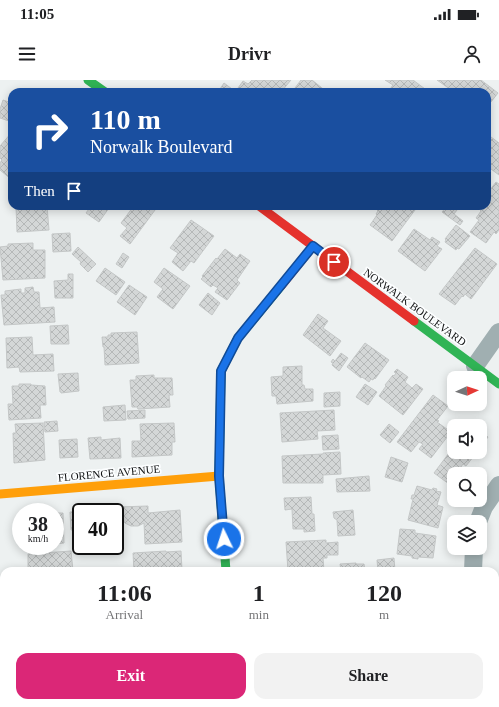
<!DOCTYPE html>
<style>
:root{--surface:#fff;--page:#f2f2f2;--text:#202124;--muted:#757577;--accent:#db2777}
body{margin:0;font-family:Georgia,serif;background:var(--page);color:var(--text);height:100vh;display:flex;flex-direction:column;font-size:15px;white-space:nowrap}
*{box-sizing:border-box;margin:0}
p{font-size:13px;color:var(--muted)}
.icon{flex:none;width:22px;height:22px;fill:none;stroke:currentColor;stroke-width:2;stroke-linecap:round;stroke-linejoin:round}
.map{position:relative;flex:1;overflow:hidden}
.panel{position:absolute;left:0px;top:487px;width:499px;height:140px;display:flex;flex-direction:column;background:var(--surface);border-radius:12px 12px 0 0;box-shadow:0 2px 10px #0003}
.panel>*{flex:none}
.banner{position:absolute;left:8px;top:8px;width:483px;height:122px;border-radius:12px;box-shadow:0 2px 10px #0003;background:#1a4fa0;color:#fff;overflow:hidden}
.needle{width:26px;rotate:87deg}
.fabs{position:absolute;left:447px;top:291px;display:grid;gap:8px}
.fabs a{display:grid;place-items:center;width:40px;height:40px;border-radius:8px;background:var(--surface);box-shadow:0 2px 10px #0003;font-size:20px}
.speed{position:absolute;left:12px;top:423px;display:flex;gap:8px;font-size:20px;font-weight:700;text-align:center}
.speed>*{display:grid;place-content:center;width:52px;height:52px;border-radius:50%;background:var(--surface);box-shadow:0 2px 10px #0003;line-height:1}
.speed small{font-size:10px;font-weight:400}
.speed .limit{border:2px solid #111;border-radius:6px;background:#fff;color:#111}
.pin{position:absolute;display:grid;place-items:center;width:34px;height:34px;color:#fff;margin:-17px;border:2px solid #fff;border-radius:50%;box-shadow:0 1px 4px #0007}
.me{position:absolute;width:44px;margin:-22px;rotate:356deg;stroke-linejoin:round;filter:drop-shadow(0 0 3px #0008)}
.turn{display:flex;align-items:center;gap:14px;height:84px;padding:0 16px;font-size:18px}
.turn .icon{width:52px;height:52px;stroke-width:2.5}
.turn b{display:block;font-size:28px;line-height:34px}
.then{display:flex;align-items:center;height:38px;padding:0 16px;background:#0003;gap:8px;font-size:15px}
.eta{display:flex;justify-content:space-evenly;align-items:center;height:68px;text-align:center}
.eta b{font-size:24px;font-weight:700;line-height:28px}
.cta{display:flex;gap:8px;margin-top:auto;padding:8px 16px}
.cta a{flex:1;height:46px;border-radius:12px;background:var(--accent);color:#fff;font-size:16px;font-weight:700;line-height:46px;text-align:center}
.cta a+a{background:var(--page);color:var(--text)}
.status{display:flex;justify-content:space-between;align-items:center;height:28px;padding:0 20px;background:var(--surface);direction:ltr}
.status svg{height:11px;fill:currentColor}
header{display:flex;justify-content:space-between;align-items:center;height:52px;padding:0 16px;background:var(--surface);font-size:18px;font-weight:700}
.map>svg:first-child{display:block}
</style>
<div class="status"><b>11:05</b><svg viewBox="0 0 49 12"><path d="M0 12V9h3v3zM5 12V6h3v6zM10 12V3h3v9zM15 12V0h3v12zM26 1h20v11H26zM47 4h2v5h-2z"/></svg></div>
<header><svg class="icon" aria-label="menu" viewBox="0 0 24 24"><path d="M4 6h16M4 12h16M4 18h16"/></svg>Drivr<svg class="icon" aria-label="person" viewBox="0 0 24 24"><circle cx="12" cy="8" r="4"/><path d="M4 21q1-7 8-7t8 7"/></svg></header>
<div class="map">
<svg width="499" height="627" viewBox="0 0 499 627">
<defs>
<pattern id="building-cross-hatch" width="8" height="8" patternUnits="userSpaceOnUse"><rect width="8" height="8" fill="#d4d7d7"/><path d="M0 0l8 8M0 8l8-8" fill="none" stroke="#b5b8b8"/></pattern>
</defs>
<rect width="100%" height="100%" fill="#edf1f1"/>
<!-- building -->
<path fill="url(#building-cross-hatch)" stroke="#c4c7c7" d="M252,0H291L281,12H242L238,8L243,1L248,4Z
M301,0H312L327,12H292Z
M385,0H413L429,12H388L393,5Z
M437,0H481L498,13L487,27V12H454Z
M224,3L236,12H218Z
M3,20L12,23V42L0,38V29Z
M12,52V100L0,90V83L2,80L0,78V66Z
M487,54L499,63V95L487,86Z
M496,102L499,104V150L496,154L494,152L486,163L470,152L479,140L476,138L481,131L477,127L478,126H487V114Z
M16,126H47L49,150L17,152Z
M91,126H106L109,128L99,142L86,133Z
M132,126H158L130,164L120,156L127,148L121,143L133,127Z
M380,126H418L392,161L370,145L377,135L376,134L378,131L377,130Z
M447,126H452L457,130L454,134L463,141L460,145L442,132Z
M191,140L214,156L194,183L191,181L183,191L172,182L178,173L170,168Z
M456,145L470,156L459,169L457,168L456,170L445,162L446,160L445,159Z
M414,149L430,160L432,157L440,162L437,166L442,169L425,191L398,171Z
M70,153L71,171L53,172L52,154Z
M33,163V170H45V198L3,200L0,167L8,166V164Z
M78,167L96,184L88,192L80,184L81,182L72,174Z
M475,168L497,184L471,219L465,214L463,217L462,216L455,225L439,214Z
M225,169L237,178L240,174L250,181L237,200L240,203L227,220L215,212L218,208L213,205L211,207L201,199L203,197L202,196L216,178L217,179Z
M123,173L129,177L122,188L116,184Z
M105,188L125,202L116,215L96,201Z
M164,188L190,206L173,229L157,217L163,209L154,202Z
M68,194H73V218H55L54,201L68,200Z
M129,205L147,217L135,235L117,222Z
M33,207L34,212H39L40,228L54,227L55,242L4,245L1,215H5V211L21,209V213H25V208Z
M208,213L220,223L212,235L199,225Z
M318,234L328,241L323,248L341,261L330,276L303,255Z
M68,245L69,264H51L50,246Z
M137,252L139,283L105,285L104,267H103L102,257H108V255H111V253Z
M32,257L33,275L53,274L54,291L20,292L19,287L7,288L6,258Z
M365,263L389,280L375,299L374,298L373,300L371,299L369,302L362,297L361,298L347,287Z
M341,273L348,278L339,291L332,285L333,283L331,282L333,279L335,281Z
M302,286V305H304L305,309H313V321L277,324L276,316H272L271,297L283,296V287Z
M397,289L408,297L405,302L412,308L416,304L423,309L403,335L379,316L386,306L385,305L393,295L394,296L396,293L394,292Z
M78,293L79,311L61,313V312H60L58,294Z
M154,295V298H172L173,315H169L170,327L138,329L137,327H132L130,300H136V296Z
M19,304H31V305L45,306L46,325H40L41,338L9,340L8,324H13L12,306H19Z
M365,304L377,312L368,325L356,317Z
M340,312V326L324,327V313Z
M433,315L448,326L437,340L439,341L437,342L451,352L431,378L419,369L423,364L419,362L411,372L397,362Z
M125,325L126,340L104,341L103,327Z
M145,330V338L128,339L127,331Z
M334,330L335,350L317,351L318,359L282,362L280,333Z
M57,341L58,351L45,352L44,342Z
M43,343L45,380L14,383L13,353H16L15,344Z
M174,343L175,362H172V375L132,377V361H141L140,344Z
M389,344L399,352L390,363L380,355Z
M480,351L488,357L480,368Z
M338,355L339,369L323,370L322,356Z
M101,357V360L120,358L121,378L90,379L88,358Z
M77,359L78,377L60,378L59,360Z
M454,361V372H477L466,386L463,384L456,394H454V397L449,404L434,393L449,373L447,371Z
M340,372L341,394L323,395V403H283L282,376L323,374V373Z
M391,377L408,383L402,402L385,397Z
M369,396L370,411L337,412L336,399Z
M417,406L432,410L433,408L437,409L436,411L441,412L437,425L443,427L438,448L408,440L413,419H411L412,415H414Z
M311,417L312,434H314L315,451L304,452V449H293L292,429L285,430L284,418Z
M148,426V433L180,430L182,462L145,464L144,443L138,446H131L125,443L119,434L118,427Z
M353,430L355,455L338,456L337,440L334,438L333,432Z
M86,431V432H81V450H71L70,432Z
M55,433H63L64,463L55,464Z
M400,449L415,450V453L436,456L433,478L418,477V479L412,478V476L397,474Z
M326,460V463L338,462V475H327V478H323L324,491H288L286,462Z
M71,471L73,491H25V489L28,488V474Z
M166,471V472L181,471L182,490L134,491L133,473Z
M394,478L395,491H378L377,480Z
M356,483V484H364L365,491H341L340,484Z
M29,623H77L70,624L68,627H29Z
M77,623H96V627H75V624Z
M145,623H176L175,624L163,625V627H145Z
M357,623H381L382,626L357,627Z"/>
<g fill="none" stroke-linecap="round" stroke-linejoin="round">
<!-- street -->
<path stroke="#a0afb1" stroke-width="18" d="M475,286L499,252
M478,442L484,427L499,405
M473,491L474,468
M236,623V627
M480,623V627"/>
<!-- fast -->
<path stroke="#30b455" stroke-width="9" d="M88,0L105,12
M414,241L499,304
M226,491L219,396L221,291L238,258L281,206"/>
<!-- slow -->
<path stroke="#ff9f0a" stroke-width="9" d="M0,414L219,396"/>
<!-- jam -->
<path stroke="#e5322d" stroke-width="9" d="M259,126L414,241
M281,206L313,166"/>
</g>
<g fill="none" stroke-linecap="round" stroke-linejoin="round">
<!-- route casing -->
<g stroke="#114b97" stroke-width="10">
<path id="route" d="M224,459L219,396L221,291L238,258L313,166L334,182"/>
</g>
<!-- route -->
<use href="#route" stroke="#1a73e8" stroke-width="7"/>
</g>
<g text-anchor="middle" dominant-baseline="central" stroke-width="3.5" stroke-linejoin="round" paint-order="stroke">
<!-- street labels -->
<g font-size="11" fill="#101213" stroke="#fcfeff">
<text transform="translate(415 227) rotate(36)">NORWALK BOULEVARD</text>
<text transform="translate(109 393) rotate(-5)">FLORENCE AVENUE</text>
</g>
</g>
</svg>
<div class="fabs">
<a><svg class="needle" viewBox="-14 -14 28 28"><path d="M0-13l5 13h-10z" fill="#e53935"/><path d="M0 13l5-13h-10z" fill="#757577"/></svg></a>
<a><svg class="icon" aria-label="sound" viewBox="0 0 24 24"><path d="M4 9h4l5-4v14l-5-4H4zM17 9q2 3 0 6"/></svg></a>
<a><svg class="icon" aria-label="search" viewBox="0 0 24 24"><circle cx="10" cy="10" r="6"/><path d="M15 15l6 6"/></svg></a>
<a><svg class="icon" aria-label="layers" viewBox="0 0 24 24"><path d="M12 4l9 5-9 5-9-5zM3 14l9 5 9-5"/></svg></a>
</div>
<div class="speed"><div>38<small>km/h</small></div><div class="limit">40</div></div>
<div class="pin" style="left:334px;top:182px;background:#d93025"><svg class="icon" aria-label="arrive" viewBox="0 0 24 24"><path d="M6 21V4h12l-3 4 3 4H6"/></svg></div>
<svg class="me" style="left:224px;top:459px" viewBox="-20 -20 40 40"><circle r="17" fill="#1a73e8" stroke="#fff" stroke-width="3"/><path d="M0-11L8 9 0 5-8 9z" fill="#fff"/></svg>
<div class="banner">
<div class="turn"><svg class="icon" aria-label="right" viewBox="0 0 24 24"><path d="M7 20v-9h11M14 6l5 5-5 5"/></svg><div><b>110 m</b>Norwalk Boulevard</div></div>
<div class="then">Then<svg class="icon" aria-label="arrive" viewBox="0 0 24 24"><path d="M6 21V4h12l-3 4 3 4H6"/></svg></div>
</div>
<section class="panel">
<div class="eta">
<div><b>11:06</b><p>Arrival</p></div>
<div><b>1</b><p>min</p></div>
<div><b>120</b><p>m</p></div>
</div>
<div class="cta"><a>Exit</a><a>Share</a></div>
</section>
</div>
